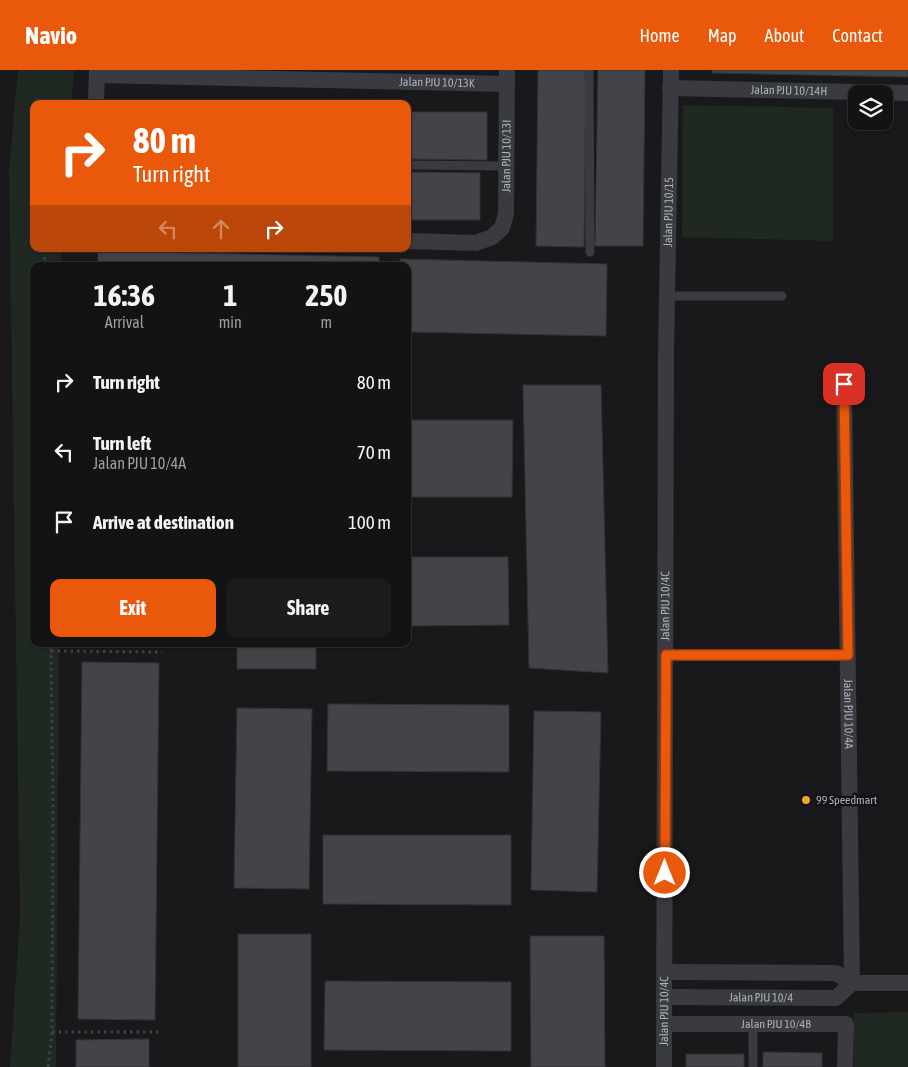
<!DOCTYPE html>
<style>
:root{--surface:#131314;--page:#1c1c1d;--text:#f1f3f6;--muted:#9d9ea0;--line:#323234;--accent:#ea580c}
body{margin:0;font-family:"Asap Condensed",sans-serif;background:var(--page);color:var(--text);height:100vh;display:flex;flex-direction:column;font-size:19px;white-space:nowrap}
*{box-sizing:border-box;margin:0}
p{font-size:16px;color:var(--muted)}
.icon{flex:none;width:28px;height:28px;fill:none;stroke:currentColor;stroke-width:2;stroke-linecap:round;stroke-linejoin:round}
.map{position:relative;flex:1;overflow:hidden}
.drawer{position:absolute;left:30px;top:192px;width:381px;height:385px;display:flex;flex-direction:column;background:var(--surface);border-radius:10px;box-shadow:0 1px 4px #0004,0 0 0 1px var(--line)}
.drawer>*{flex:none}
.guide{position:absolute;left:30px;top:30px;width:381px;height:152px;border-radius:10px;box-shadow:0 1px 4px #0004,0 0 0 1px var(--line);background:#ea580c;color:#fff;overflow:hidden}
.tools{position:absolute;left:848px;top:15px;display:grid;gap:10px}
.tools a{display:grid;place-items:center;width:45px;height:45px;border-radius:10px;background:var(--surface);box-shadow:0 1px 4px #0004,0 0 0 1px var(--line);font-size:25px}
.pin{position:absolute;display:grid;place-items:center;width:42px;height:42px;color:#fff;margin:-21px;border-radius:10px;box-shadow:0 2px 8px #0006}
.me{position:absolute;width:55px;margin:-28px;rotate:0deg;stroke-linejoin:round;filter:drop-shadow(0 0 4px #0008)}
.turn{display:flex;align-items:center;gap:18px;height:105px;padding:0 20px;font-size:22px}
.turn .icon{width:65px;height:65px;stroke-width:2.5}
.turn b{display:block;font-size:35px;line-height:42px}
.lanes{display:flex;align-items:center;height:48px;padding:0 20px;background:#0003;justify-content:center;gap:25px;direction:ltr}
.lanes .off{opacity:.35}
.eta{display:flex;justify-content:space-evenly;align-items:center;height:85px;text-align:center}
.eta b{font-size:30px;font-weight:700;line-height:35px}
.action{display:flex;gap:10px;margin-top:auto;padding:10px 20px}
.action a{flex:1;height:58px;border-radius:10px;background:var(--accent);color:#fff;font-size:20px;font-weight:700;line-height:58px;text-align:center}
.action a+a{background:var(--page);color:var(--text)}
ul{padding:0;list-style:none}
li{display:flex;align-items:center;gap:15px;height:70px;padding:0 20px}
li div{flex:1}
li b{display:block;font-size:19px}
li em{font-style:normal}
header{display:flex;align-items:center;gap:30px;box-sizing:border-box;height:70px;padding:0 25px;background:var(--accent);color:#fff}
header strong{font-size:24px}
nav{display:flex;gap:28px;margin-inline-start:auto;font-size:18px}
.map>svg:first-child{display:block}
</style>
<header>
<strong>Navio</strong>
<nav><a>Home</a><a>Map</a><a>About</a><a>Contact</a></nav>
</header>
<div class="map">
<svg width="908" height="997" viewBox="0 0 908 997">
<rect width="100%" height="100%" fill="#19191b"/>
<!-- green -->
<path fill="#202921" d="M18,0H74L71,34H34V179H61V196H34V574H59L56,997H10L20,848L9,100Z
M683,35L833,38V171L682,167Z
M908,942V997H854V943Z"/>
<!-- building -->
<path fill="#434448" stroke="#333337" d="M538,0H586L584,177L536,176Z
M598,0H645L643,176H595Z
M712,0H908V7L712,3Z
M408,42H487V90L408,89Z
M408,102L480,103V150H408Z
M98,181L379,187V196H98Z
M400,189L607,194L606,266L408,262V196H400Z
M523,315H601L608,603L529,598Z
M408,350H513L512,427H408Z
M408,487H508L509,555L408,556Z
M237,574H316V599H237Z
M82,592L159,593L155,950L78,949Z
M328,634L509,635V702L327,701Z
M237,638L312,639L309,819L234,818Z
M534,641L601,642L597,822L531,820Z
M323,765H511V835L323,834Z
M238,864H311V997H238Z
M530,866H604L605,997H531Z
M325,911L511,912V981L324,980Z
M149,969V997H76V970Z
M763,982L822,983V997H763Z
M686,984H744V997H686Z"/>
<g fill="none" stroke-linecap="round" stroke-linejoin="round">
<!-- path -->
<path stroke="#3f4247" stroke-width="3" stroke-dasharray="2.5 4" stroke-linecap="butt" d="M44,196L45,179
M51,581L162,582
M52,962H162
M48,997L52,962L53,740L51,574"/>
<!-- lane -->
<path stroke="#393b40" stroke-width="9" d="M589,0L590,182
M408,95L507,96
M668,226H782
M665,585H848
M753,997V954"/>
<!-- street -->
<g stroke="#393b40" stroke-width="16">
<path id="s1" d="M97,5L507,14"/>
<path id="s2" d="M670,18L908,23"/>
<path d="M96,34L97,0"/>
<path id="s3" d="M408,171L476,173L492,167L502,158L506,144L507,0"/>
<path id="s4" d="M844,314L852,913"/>
<path d="M665,902L836,903L852,913H908"/>
<path id="s5" d="M665,927L836,928L852,913"/>
<path id="s6" d="M665,954H846L845,997"/>
<path id="s7" d="M664,997L666,284L671,0"/>
</g>
</g>
<g fill="none" stroke-linecap="round" stroke-linejoin="round">
<!-- route casing -->
<g stroke="#983908" stroke-width="12">
<path id="route" d="M665,803L666,585H848L844,314"/>
</g>
<!-- route -->
<use href="#route" stroke="#ea580c" stroke-width="9"/>
</g>
<!-- markers -->
<circle fill="#f3a138" stroke="#131416" stroke-width="2" cx="806" cy="730" r="5"/>
<g text-anchor="middle" dominant-baseline="central" stroke-width="5" stroke-linejoin="round" paint-order="stroke">
<!-- street labels -->
<g font-size="12" fill="#abb1ba" stroke="#131416">
<text stroke="none"><textPath href="#s1" startOffset="340">Jalan PJU 10/13K</textPath></text>
<text stroke="none"><textPath href="#s2" startOffset="119">Jalan PJU 10/14H</textPath></text>
<text stroke="none"><textPath href="#s3" startOffset="171">Jalan PJU 10/13I</textPath></text>
<text stroke="none"><textPath href="#s7" startOffset="855">Jalan PJU 10/15</textPath></text>
<text stroke="none"><textPath href="#s7" startOffset="461">Jalan PJU 10/4C</textPath></text>
<text stroke="none"><textPath href="#s4" startOffset="330">Jalan PJU 10/4A</textPath></text>
<text stroke="none"><textPath href="#s5" startOffset="96">Jalan PJU 10/4</textPath></text>
<text stroke="none"><textPath href="#s7" startOffset="56">Jalan PJU 10/4C</textPath></text>
<text stroke="none"><textPath href="#s6" startOffset="111">Jalan PJU 10/4B</textPath></text>
</g>
<!-- poi labels -->
<g font-size="12" fill="#abb1ba" stroke="#131416" text-anchor="start">
<text x="816" y="730">99 Speedmart</text>
</g>
</g>
</svg>
<div class="tools">
<a><svg class="icon" aria-label="layers" viewBox="0 0 24 24"><path d="M12 4l9 5-9 5-9-5zM3 14l9 5 9-5"/></svg></a>
</div>
<div class="pin" style="left:844px;top:314px;background:#d93025"><svg class="icon" aria-label="arrive" viewBox="0 0 24 24"><path d="M6 21V4h12l-3 4 3 4H6"/></svg></div>
<svg class="me" style="left:665px;top:803px" viewBox="-20 -20 40 40"><circle r="17" fill="#ea580c" stroke="#fff" stroke-width="3"/><path d="M0-11L8 9 0 5-8 9z" fill="#fff"/></svg>
<div class="guide">
<div class="turn"><svg class="icon" aria-label="right" viewBox="0 0 24 24"><path d="M7 20v-9h11M14 6l5 5-5 5"/></svg><div><b>80 m</b>Turn right</div></div>
<div class="lanes"><svg class="icon off" aria-label="left" viewBox="0 0 24 24"><path d="M17 20v-9H6M10 6l-5 5 5 5"/></svg><svg class="icon off" aria-label="ahead" viewBox="0 0 24 24"><path d="M12 20V5M6 11l6-6 6 6"/></svg><svg class="icon" aria-label="right" viewBox="0 0 24 24"><path d="M7 20v-9h11M14 6l5 5-5 5"/></svg></div>
</div>
<section class="drawer">
<div class="eta">
<div><b>16:36</b><p>Arrival</p></div>
<div><b>1</b><p>min</p></div>
<div><b>250</b><p>m</p></div>
</div>
<ul>
<li><svg class="icon" aria-label="right" viewBox="0 0 24 24"><path d="M7 20v-9h11M14 6l5 5-5 5"/></svg><div><b>Turn right</b></div><em>80 m</em></li>
<li><svg class="icon" aria-label="left" viewBox="0 0 24 24"><path d="M17 20v-9H6M10 6l-5 5 5 5"/></svg><div><b>Turn left</b><p>Jalan PJU 10/4A</p></div><em>70 m</em></li>
<li><svg class="icon" aria-label="arrive" viewBox="0 0 24 24"><path d="M6 21V4h12l-3 4 3 4H6"/></svg><div><b>Arrive at destination</b></div><em>100 m</em></li>
</ul>
<div class="action"><a>Exit</a><a>Share</a></div>
</section>
</div>
